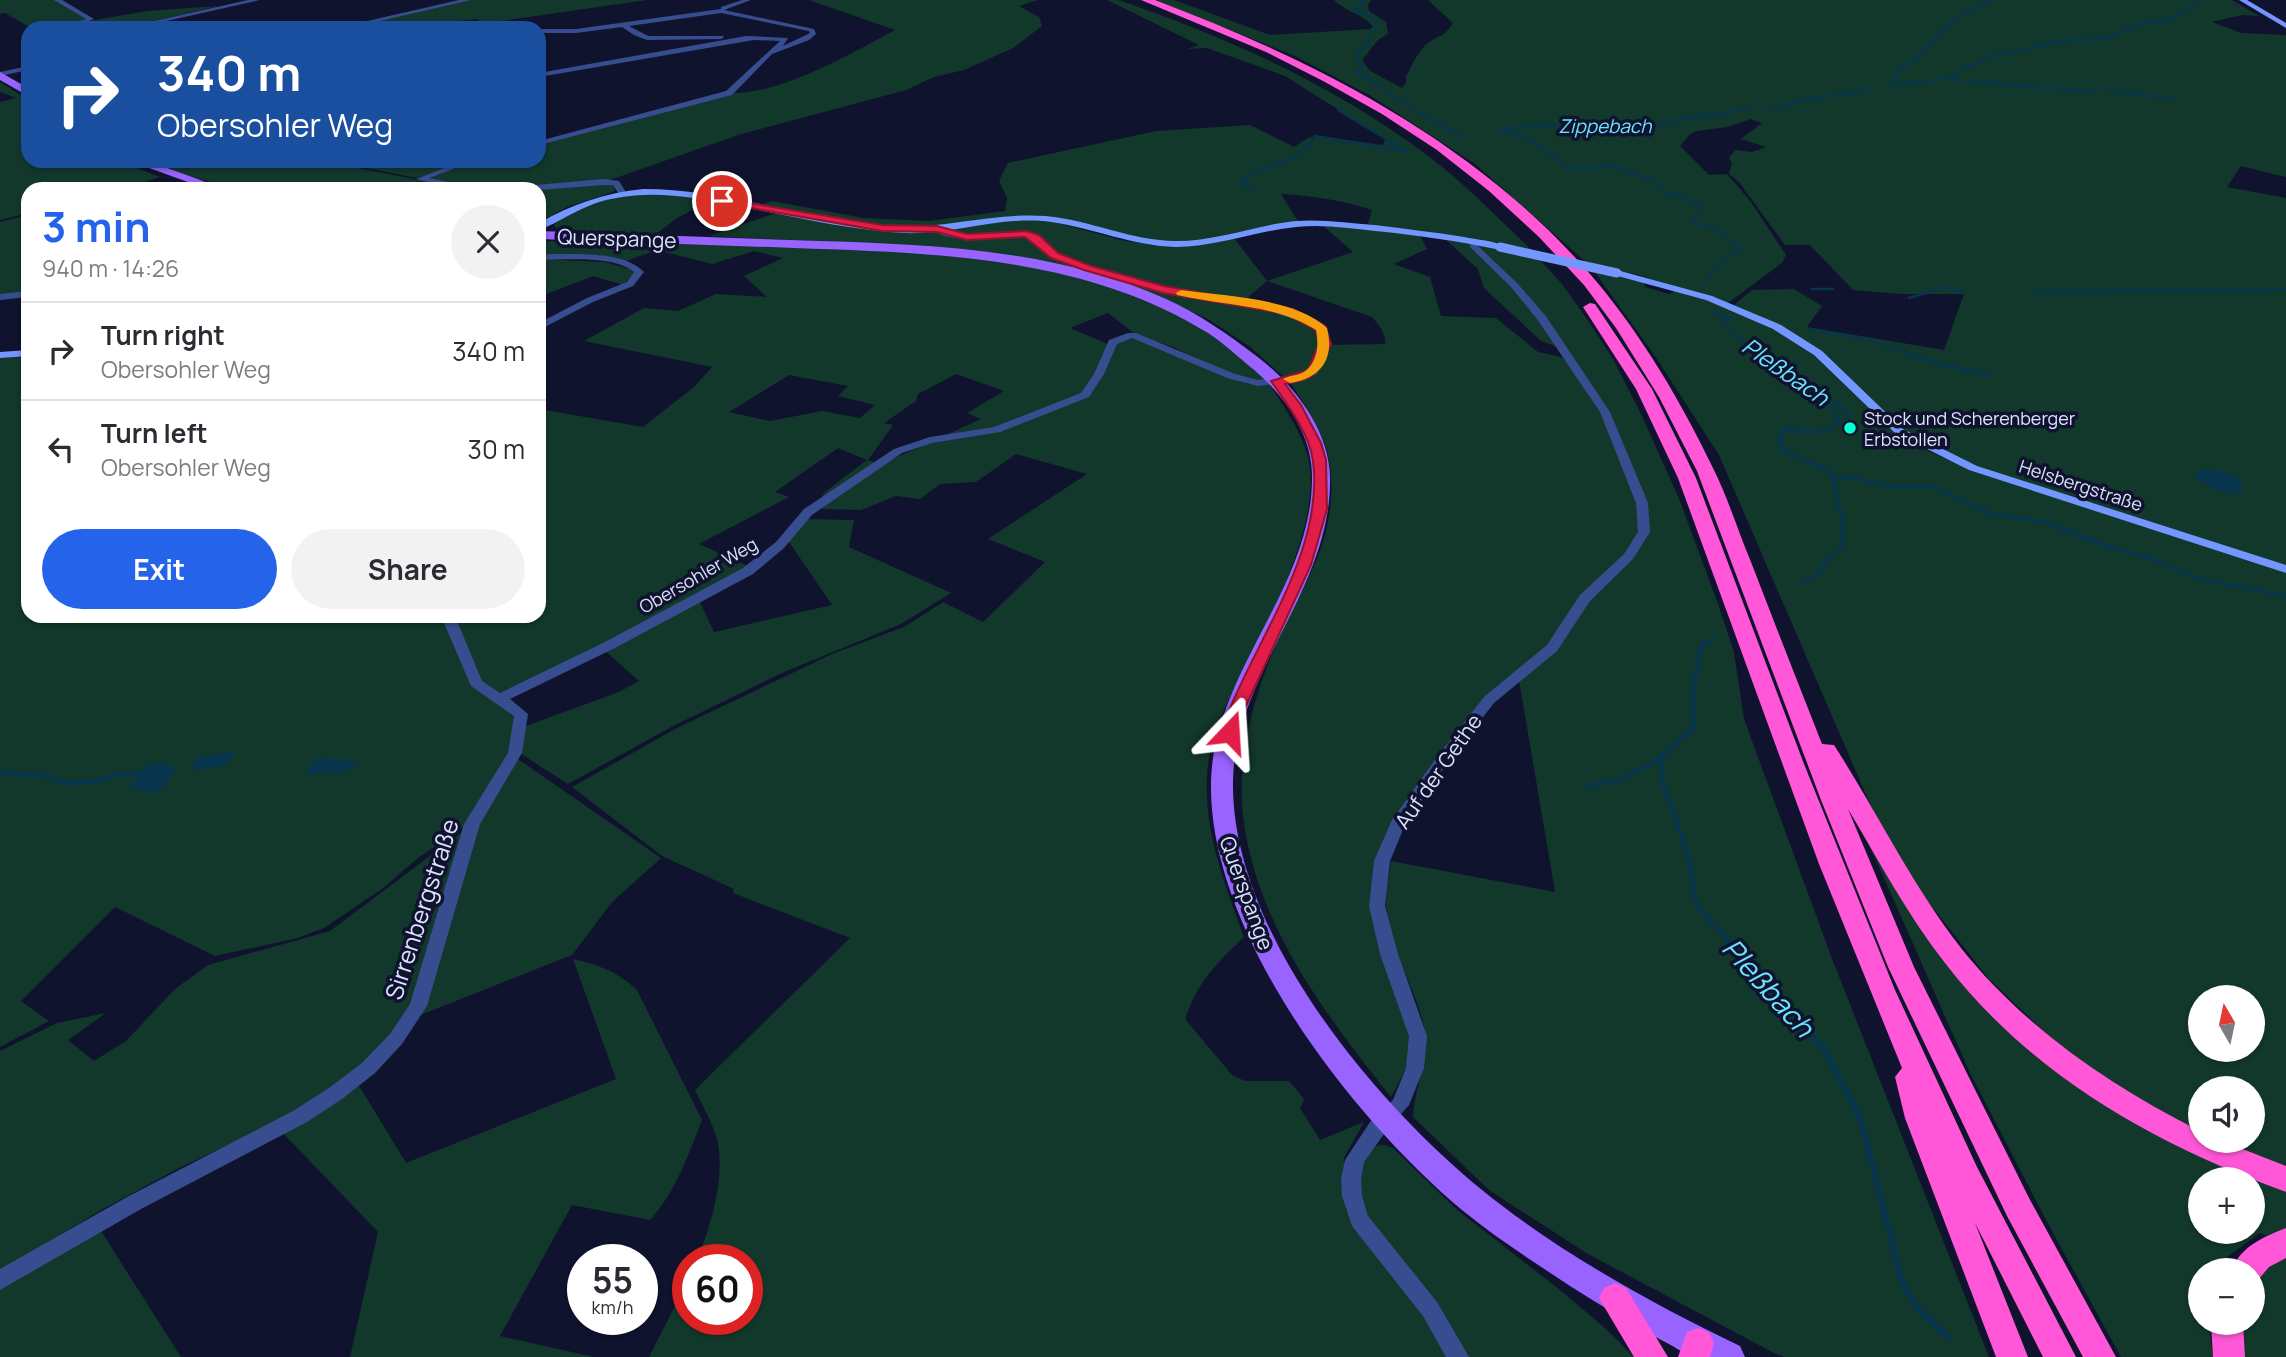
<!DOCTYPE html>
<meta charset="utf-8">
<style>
:root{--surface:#fff;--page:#f2f2f3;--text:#2b2b33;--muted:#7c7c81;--line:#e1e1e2;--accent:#2563eb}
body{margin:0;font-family:Manrope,sans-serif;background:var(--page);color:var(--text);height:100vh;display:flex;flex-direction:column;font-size:26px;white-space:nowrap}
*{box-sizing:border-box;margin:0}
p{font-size:23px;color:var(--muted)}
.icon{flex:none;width:38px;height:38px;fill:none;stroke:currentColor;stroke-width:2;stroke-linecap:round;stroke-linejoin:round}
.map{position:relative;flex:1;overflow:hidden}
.details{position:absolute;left:21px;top:182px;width:525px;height:441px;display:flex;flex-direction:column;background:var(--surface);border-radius:21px;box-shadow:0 2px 5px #0004}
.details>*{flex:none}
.guide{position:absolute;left:21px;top:21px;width:525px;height:147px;border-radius:21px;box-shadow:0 2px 5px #0004;background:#1a4fa0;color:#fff;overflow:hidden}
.needle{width:46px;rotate:351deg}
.controls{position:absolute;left:2188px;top:985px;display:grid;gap:14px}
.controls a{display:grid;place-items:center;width:77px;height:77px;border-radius:50%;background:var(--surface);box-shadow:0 2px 5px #0004;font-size:35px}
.speed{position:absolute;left:567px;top:1244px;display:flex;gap:14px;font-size:35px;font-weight:700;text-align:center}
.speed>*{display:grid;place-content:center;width:91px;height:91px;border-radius:50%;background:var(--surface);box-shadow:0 2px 5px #0004;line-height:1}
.speed small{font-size:18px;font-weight:400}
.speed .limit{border:10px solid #d22;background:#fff;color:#111}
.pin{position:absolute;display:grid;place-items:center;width:60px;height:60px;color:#fff;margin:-30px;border:4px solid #fff;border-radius:50%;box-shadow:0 2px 7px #0007}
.me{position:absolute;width:77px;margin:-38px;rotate:20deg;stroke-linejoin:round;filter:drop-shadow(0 0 5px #0008)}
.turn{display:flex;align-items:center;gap:24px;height:147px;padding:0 21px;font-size:32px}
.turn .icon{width:91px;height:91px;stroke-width:2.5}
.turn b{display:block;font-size:49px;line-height:60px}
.round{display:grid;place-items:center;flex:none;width:74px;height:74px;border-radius:37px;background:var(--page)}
.summary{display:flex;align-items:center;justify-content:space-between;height:119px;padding:0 21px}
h1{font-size:42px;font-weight:700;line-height:52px;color:var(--accent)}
.action{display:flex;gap:14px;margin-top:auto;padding:14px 21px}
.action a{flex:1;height:80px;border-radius:42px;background:var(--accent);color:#fff;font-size:28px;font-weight:700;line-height:80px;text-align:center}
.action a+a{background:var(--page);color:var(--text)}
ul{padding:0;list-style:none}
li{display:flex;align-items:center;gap:21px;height:98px;padding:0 21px;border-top:2px solid var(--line)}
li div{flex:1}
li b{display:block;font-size:26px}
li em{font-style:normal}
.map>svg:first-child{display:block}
</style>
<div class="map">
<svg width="2286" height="1357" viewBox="0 0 2286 1357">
<rect width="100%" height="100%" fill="#10132d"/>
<!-- green -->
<path fill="#12382c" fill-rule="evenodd" d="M0,0H56L89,21L147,11L218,6L123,28H31L5,13L0,14Z
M470,0H647L481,24L478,19L456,21L442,28H342L416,11L328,28Z
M809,0H1038L1019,6L1039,17L1042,26L1013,48L964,70L934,77L906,90L738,135L610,180L496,188L457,186L424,177L473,161H539V144L734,93C786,92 850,54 895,30Z
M1107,0H1119C1228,38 1334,85 1427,155C1466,184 1498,219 1533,251L1479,240L1368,224L1372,210C1341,200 1313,196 1281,194L1298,221C1252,230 1202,246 1155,241C1117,236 1080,217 1041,216C1003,215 967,225 929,228C873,232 815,216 760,206L771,201L864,218L929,221L1005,211L1007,198L999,181L1008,163L1156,131L1250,125L1294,147L1308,138L1317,136L1383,145L1385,139L1285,76L1207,48L1187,49L1199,45Z
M1156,0H1174L1270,35L1370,29L1373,27C1364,14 1346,12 1334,0H1371L1368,5L1369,11L1386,22L1388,34L1378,40L1362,60L1370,71L1402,88L1406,82V76C1412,66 1418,50 1428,43C1442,33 1441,40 1453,23L1428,0H2232L2259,16L2242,15L2212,22L2241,33L2286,35V177L2241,166L2227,187L2286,198V568L1974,467L1903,431L1821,352L1734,305L1752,290L1794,289L1822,306L1807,327L1944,350L1964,294H1902L1853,290L1810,245H1785L1739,182L1729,174L1732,164L1729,158L1735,150L1752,152L1766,147L1741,139L1762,123L1751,119L1727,127L1697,131L1690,134L1680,146L1709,175L1727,174L1751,202L1786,255L1782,263L1728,303L1639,275L1587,263L1475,164L1371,96L1295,56Z
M0,82L22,96L28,103V161H118L160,177L122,189H28V213L0,220V102L16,98L0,92Z
M153,161H322L460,188L235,189L182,174Z
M329,161H466L417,178Z
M613,184L615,191L610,193L567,207L539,222V189Z
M641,194L675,195L710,201L677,218L656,234L563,230L556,228L554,224C580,203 609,198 641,194Z
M776,213L970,237L1024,235L1053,256L1163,291L1287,312L1320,329C1323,356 1314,375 1286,379L1249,346L1208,319L1165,300L1072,268L878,244L709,236Z
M28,215V293L0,296V222Z
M1021,219L1054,222L1125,241L1154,245L1234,238L1267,281L1353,252L1321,224L1419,234L1427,249L1394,264L1430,277L1441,316L1496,318L1538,352L1566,358L1601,412L1637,503L1639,531L1626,555L1549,647L1485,699L1395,823L1373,904L1412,1034L1408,1065L1391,1097C1328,1018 1262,932 1245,830C1234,767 1251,703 1276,645C1303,584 1339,538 1330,466C1326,434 1306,407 1289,381L1305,379L1320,364L1328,345L1385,344C1386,333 1379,325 1372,317L1267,281L1244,301L1197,295L1088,267L1057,255L1037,237L1028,233L969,235L937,230Z
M1444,238L1538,258L1562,284L1589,322L1613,359L1642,416L1680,501L1718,604L1734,652L1744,719L1831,956L1989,1357H1784L1774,1353L1588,1254L1489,1190L1413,1117C1414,1090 1429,1059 1425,1032C1418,989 1387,949 1386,904C1386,890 1389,875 1391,861L1555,892L1519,680L1649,532L1611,422L1566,350L1541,341L1484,288L1478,269Z
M539,241L871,248L1008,262L1092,280L1200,323L1266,380L1257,381L1232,375L1173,347L1136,335L1108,313L1070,328L1110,345L1132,336L1248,384H1269C1283,405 1299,428 1307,453C1325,518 1271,615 1242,673C1229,699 1214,727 1209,757C1199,820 1223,879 1244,937C1216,964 1198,981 1185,1019L1232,1075L1245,1081H1289L1304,1099L1300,1108L1320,1140L1364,1122L1344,1158L1346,1210L1431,1326L1448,1357H649L688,1280V1320H747V1260H697C711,1225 727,1173 716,1136C711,1120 702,1105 695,1090L850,938L733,893L734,889L662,856L572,787L677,728L832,654L906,626L943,602L983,622L1045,562L988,539L1087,474L1016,454L976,482L940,484L920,499L896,496L861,510L822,509L832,497L821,495L867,460L838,448L775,492L789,497L699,544L750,567L679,607L499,697L472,685L519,715L512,751L466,825L418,858L383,888L324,928L298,938L215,956L115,907L21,1001L49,1021L0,1047V358L28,355V616H539V409L643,427L694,387L712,367L584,341L644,308L678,311L716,294L767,297L744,276L783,258L754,251L712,264L657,250L626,261L539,255ZM956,374L1004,391L967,413L981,419L882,464L868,460L893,425L884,423L916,401L918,394ZM789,375L848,386L838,396L875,405L860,418L822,411L770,421L729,412Z
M539,259L605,262L633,270V275L623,285L593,276L539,297Z
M1594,271L1644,281L1645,287L1669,294L1678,290L1708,299L1756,320L1789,338L1814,355L1896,432L1928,451L1970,469L2286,570V1167L2220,1141H2252V1088H2200V1133L2160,1116L2065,1051L1989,979L1922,894L1877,820L1719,455L1655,356ZM2200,998H2252V1050H2200Z
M805,519L854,520L849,547L951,593L901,624L784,672L673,726L568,784L518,752L523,727L619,692L639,681L604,650L699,600L714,632L832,605L787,539Z
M515,757L661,858L612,902L572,955L418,1016L476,824Z
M466,829L410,1012L391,1039L347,1077L273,1124L177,1169L103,1209L0,1271V1051L57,1023L106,1013L68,1040L94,1061L126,1041L175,989L208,965L330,931Z
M1865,835L1901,892L2090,1088L2286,1186V1230L2267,1236L2260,1233L2227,1257L2223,1270H2200V1323H2209L2213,1357H2121L2047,1222L1970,1073ZM2200,1180H2252V1232H2200Z
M573,959C599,965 618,972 637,990L702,1120C689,1154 675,1193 650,1220L572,1205L500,1336L594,1357H350L378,1232L282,1132L358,1084L406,1163L616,1079Z
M1384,1145L1393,1148L1456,1209L1560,1290L1606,1329L1634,1357H1464L1365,1216L1358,1186L1361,1161L1375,1146Z
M101,1231L181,1357H0V1290Z
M2286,1258V1357H2245L2243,1323H2252V1281L2270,1263Z"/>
<!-- water -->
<path fill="#07354e" d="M2201,469L2219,470L2240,479L2242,495L2218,491L2195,477Z
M228,752L235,753L225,766L191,771L196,759Z
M318,757L361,762L345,772L306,774Z
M148,764H165L176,768C161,796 158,794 129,788Z"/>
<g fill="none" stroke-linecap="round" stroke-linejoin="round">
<!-- stream-far3 -->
<path stroke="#07354e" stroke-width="2.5" d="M1358,0L1365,5L1353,11L1370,16L1378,27
M1992,0C1975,6 1939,26 1933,43L1924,48L1916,61L1898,68L1893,85L1952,78L1961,68L1982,62L1985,57L2065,41L2111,37L2142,24L2167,20L2204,0
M1374,30L1369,35V42L1358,53L1357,60L1363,67L1356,72L1439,125L1467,138
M1949,79L1962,81
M1970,81L2090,92L2097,89
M2106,90L2172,99
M1765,108H1778L1802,100L1868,90L1867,86
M1506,133L1501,129L1554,125L1640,130L1686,118L1755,108
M1509,134L1533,141L1564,166L1577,169L1615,166L1626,172L1653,179L1666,192L1703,205L1691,222L1716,228L1741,249L1718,265L1705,283
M1239,187L1244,180
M1258,188L1246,185L1245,176C1269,163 1301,164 1315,136L1406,151L1338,110L1341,108
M1812,289H1833
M2030,292L2286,289
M1909,298L1945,287L1963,291
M1713,312L1733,319
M1725,316L1730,331L1762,357
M1810,329L1866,339L1917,357"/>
<!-- stream-far2 -->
<path stroke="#07354e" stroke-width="3.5" d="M1759,355C1789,374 1824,387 1839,421C1823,438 1803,431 1782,429L1784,436L1778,437L1783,450L1831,472L1842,518V546L1825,561L1823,571L1803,583
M1912,355L1938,364L1992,375
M1834,401L1847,413V425
M1833,479L1854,478L1894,487L1931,486L1989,513L2045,522L2104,545L2155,560L2195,578L2286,596"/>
<!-- stream-far1 -->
<path stroke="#07354e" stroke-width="4.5" d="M1714,639L1702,644L1693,687L1694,727L1660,758L1664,787L1686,849L1697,906L1727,939
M0,773L42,775L64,783L92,782L116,775L141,773
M1588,786L1621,780L1660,758"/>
<!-- stream -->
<path stroke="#07354e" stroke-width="6" d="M1725,938L1823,1048L1860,1117L1902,1282L1917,1308L1949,1338"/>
<!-- street -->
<path fill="#384d8f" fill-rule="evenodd" d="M54,0H62L94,19L71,28H61L86,19Z
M248,0H260L135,28H123Z
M459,0H471L349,28H337Z
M742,0H751L724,10L814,29L816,34L809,40L772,54L732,95L539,145V141L726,91L780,41L754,40L539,77V73L746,36L788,38L783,46L810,33L809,31L721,13L629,26L648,36H724L722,39L647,40L634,35L622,27L576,33H539V29H576L721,9V7Z
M28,66V70L0,76V72Z
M462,161H474L429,178L457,184L512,186L516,189H455L416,179Z
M604,179L619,181L627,194L620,196L613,185H604L539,190L520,189L524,186Z
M934,227L969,235L1029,232L1059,254L1097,270L1181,291L1262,303L1305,316L1325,326L1330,344L1317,374L1304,380L1258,386L1227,378L1132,338L1117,344L1104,374L1089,397L1000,432L932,443L902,453L812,515L784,548L753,574L615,648L510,699L528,714L522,753L480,824L427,1006L402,1044L375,1073L342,1099L307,1122L141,1209L0,1290V1269L127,1197L293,1111L329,1088L362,1063L390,1034L410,1004L464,824L508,753L514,716L471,686L441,616H455L482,681L500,693L605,642L743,568L776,542L804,509L894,449L930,437L994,427L1081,393L1094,374L1109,340L1128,333H1136L1235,374L1258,380L1301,374L1309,370L1320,344L1316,330L1298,320L1262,309L1181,297L1091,274L1053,258L1024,237L969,240L944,236L934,231Z
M1476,239L1481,242L1478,245L1479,247L1517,283L1545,315L1610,412L1648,503L1650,532L1633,559L1590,601L1557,651L1494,703L1447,763L1405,825L1390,861L1385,906L1398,954L1427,1036L1424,1068L1409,1105L1384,1134L1364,1162L1361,1179L1362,1196L1368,1216L1437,1302L1469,1357H1446L1423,1316L1352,1226L1342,1196L1341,1179L1345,1160L1370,1122L1393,1100L1406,1068L1409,1036L1380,954L1369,906L1374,861L1392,820L1437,757L1484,697L1547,645L1580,595L1624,554L1638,532L1636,503L1600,412L1537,319L1511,287L1470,247V243Z
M539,254C569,255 622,249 644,272L633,286L593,302L539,330V323L587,298L627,282L634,272C613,255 566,260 539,260Z
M28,291V297L0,300V294Z"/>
<!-- secondary -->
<path fill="#7397ff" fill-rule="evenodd" d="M2239,0H2247L2286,23V28Z
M643,189C726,189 806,220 889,226C942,230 993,212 1046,216C1090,220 1132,241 1176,241C1217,241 1256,225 1296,221C1322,219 1349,223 1375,225C1405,229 1434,232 1464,237C1477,240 1494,240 1505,247L1500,250C1458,241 1417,235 1375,231C1348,228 1322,224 1296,227C1255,231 1216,247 1176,247C1133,246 1093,228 1051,222C1002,215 954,235 904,233C848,230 793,216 737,206C697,198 657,190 617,198C584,203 567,219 539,230V223C572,204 605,193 643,189Z
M1617,270L1712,296L1781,325L1822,351L1903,429L1977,466L2286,565V573L1969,470L1895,433L1814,355L1773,329L1706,300L1614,275L1612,273Z
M28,350V356L0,358V352Z"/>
<!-- primary -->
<path fill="#9863ff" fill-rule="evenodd" d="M0,72L28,88V96L0,80Z
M130,161H148L225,189H207Z
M539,231C623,234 707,237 791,240C916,244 1050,246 1166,299C1200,314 1230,336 1259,358C1294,385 1329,430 1330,476C1333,587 1236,671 1233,780C1230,930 1372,1100 1482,1190C1557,1251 1654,1305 1740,1346L1745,1357C1730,1357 1709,1357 1694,1357C1686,1355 1675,1347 1667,1343C1634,1326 1602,1306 1570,1286C1534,1262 1496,1238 1462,1210C1351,1117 1208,933 1211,782C1213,672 1313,588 1312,476C1312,431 1281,391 1248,365C1235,354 1222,342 1208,333C1084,256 935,253 794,248C709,245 624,242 539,239Z"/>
<!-- highway -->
<path fill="#ff57d7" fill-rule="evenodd" d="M1141,0H1155C1319,62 1480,144 1596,281C1643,337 1681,402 1713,468C1728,498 1738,531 1751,562C1774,622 1798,683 1822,744L1834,745C1877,812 1912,885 1961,948C2024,1027 2110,1086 2200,1131V1141H2222L2286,1166V1192C2155,1145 2031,1075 1945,963C1908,916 1879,861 1848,809L1914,967L2029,1198L2116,1357H2083L2007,1216L1888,967L1821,800L1697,471L1659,397L1616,328L1584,285L1538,236L1489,191L1437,150L1382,114L1325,82L1266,52Z
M1590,303L1595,304L1652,389L1696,478L1804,764L1895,990L1977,1167L2076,1357H2043L1975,1223L2028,1357H1996L1905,1118L1895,1077L1902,1068L1819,864L1678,478L1636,389L1583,307Z
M2286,1228V1258L2269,1267L2258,1280L2252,1282V1270H2232C2240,1247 2263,1237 2286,1228Z
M1615,1283L1626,1288L1668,1357H1634L1599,1298L1604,1288Z
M2211,1323H2243L2245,1357H2213Z
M1698,1328L1709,1332L1714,1343L1710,1357H1678L1687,1332Z"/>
<!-- secondary-bridge -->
<path stroke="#7397ff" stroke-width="9" d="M1500,247L1617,273"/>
</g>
<!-- route -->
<path fill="#e11d48" stroke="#92132f" stroke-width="2" d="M718,198L882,225L937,226L967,234L1026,231L1039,235L1058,253L1091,266L1164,286L1293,309L1325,326L1331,344C1318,373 1318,379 1285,384L1301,405L1321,443L1326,460L1327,509L1311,565L1246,706L1235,736L1230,737L1221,732C1250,646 1325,555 1313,461C1309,432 1287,404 1271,381L1308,370L1319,344L1316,330L1286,314L1163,293L1084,270L1051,258L1025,237L967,240L937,232L882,231L722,203H718Z"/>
<!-- slow -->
<path fill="#f59e0b" d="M1181,290C1223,296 1296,298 1327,328C1335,360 1320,378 1290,383L1283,379C1290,375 1298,376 1304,372C1318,363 1319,344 1316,330C1274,304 1225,306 1177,295L1176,293Z"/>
<!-- markers -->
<circle fill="#08ffd2" stroke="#10132d" stroke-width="2.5" cx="1850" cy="428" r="7"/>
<g text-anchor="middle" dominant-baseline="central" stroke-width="7" stroke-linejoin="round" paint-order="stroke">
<!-- far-poi labels -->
<g font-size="18" fill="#dce2ff" stroke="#10132d" text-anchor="start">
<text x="1864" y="418">Stock und Scherenberger<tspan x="1864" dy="21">Erbstollen</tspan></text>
</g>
<!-- far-street labels -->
<g font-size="18" fill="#dce2ff" stroke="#10132d">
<text transform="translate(2081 485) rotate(18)">Helsbergstraße</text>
<text transform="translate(698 575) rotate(-30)">Obersohler Weg</text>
</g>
<!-- far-water labels -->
<g font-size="19" font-style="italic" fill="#6ae4ff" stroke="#10132d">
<text x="1605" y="126">Zippebach</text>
</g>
<!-- street labels -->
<g font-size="21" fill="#dce2ff" stroke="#10132d">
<text transform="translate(617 238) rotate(2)">Querspange</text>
<text transform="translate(1438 771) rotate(-55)">Auf der Gethe</text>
<text transform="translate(1247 893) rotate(70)">Querspange</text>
</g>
<!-- water labels -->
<g font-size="23" font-style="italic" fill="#6ae4ff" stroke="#10132d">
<text transform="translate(1786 371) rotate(35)">Pleßbach</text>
</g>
<!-- near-street labels -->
<g font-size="24" fill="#dce2ff" stroke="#10132d">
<text transform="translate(421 909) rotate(-72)">Sirrenbergstraße</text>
</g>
<!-- near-water labels -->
<g font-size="28" font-style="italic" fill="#6ae4ff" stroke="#10132d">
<text transform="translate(1769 987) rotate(48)">Pleßbach</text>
</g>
</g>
</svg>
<div class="controls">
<a><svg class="needle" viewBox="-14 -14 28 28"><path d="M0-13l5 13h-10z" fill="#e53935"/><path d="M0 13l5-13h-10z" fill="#7c7c81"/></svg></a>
<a><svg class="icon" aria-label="sound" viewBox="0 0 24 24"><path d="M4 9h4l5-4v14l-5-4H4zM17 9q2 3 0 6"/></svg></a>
<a>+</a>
<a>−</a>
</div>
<div class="speed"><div>55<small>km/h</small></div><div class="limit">60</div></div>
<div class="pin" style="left:722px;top:201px;background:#d93025"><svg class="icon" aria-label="arrive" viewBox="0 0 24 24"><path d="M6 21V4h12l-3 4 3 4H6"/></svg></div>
<svg class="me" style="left:1230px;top:732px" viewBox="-20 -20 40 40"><path d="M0-17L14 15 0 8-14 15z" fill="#e11d48" stroke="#fff" stroke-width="4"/></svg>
<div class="guide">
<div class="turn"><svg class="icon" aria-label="right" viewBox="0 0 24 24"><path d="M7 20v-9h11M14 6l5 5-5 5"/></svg><div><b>340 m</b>Obersohler Weg</div></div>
</div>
<section class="details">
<div class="summary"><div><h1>3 min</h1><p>940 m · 14:26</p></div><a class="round"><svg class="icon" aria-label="close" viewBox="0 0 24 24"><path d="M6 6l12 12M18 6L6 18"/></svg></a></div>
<ul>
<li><svg class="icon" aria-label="right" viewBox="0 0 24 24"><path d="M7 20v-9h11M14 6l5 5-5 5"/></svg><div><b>Turn right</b><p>Obersohler Weg</p></div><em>340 m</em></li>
<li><svg class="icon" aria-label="left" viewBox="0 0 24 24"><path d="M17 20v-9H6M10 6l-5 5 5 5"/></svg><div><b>Turn left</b><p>Obersohler Weg</p></div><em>30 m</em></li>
</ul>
<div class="action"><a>Exit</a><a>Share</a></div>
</section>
</div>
